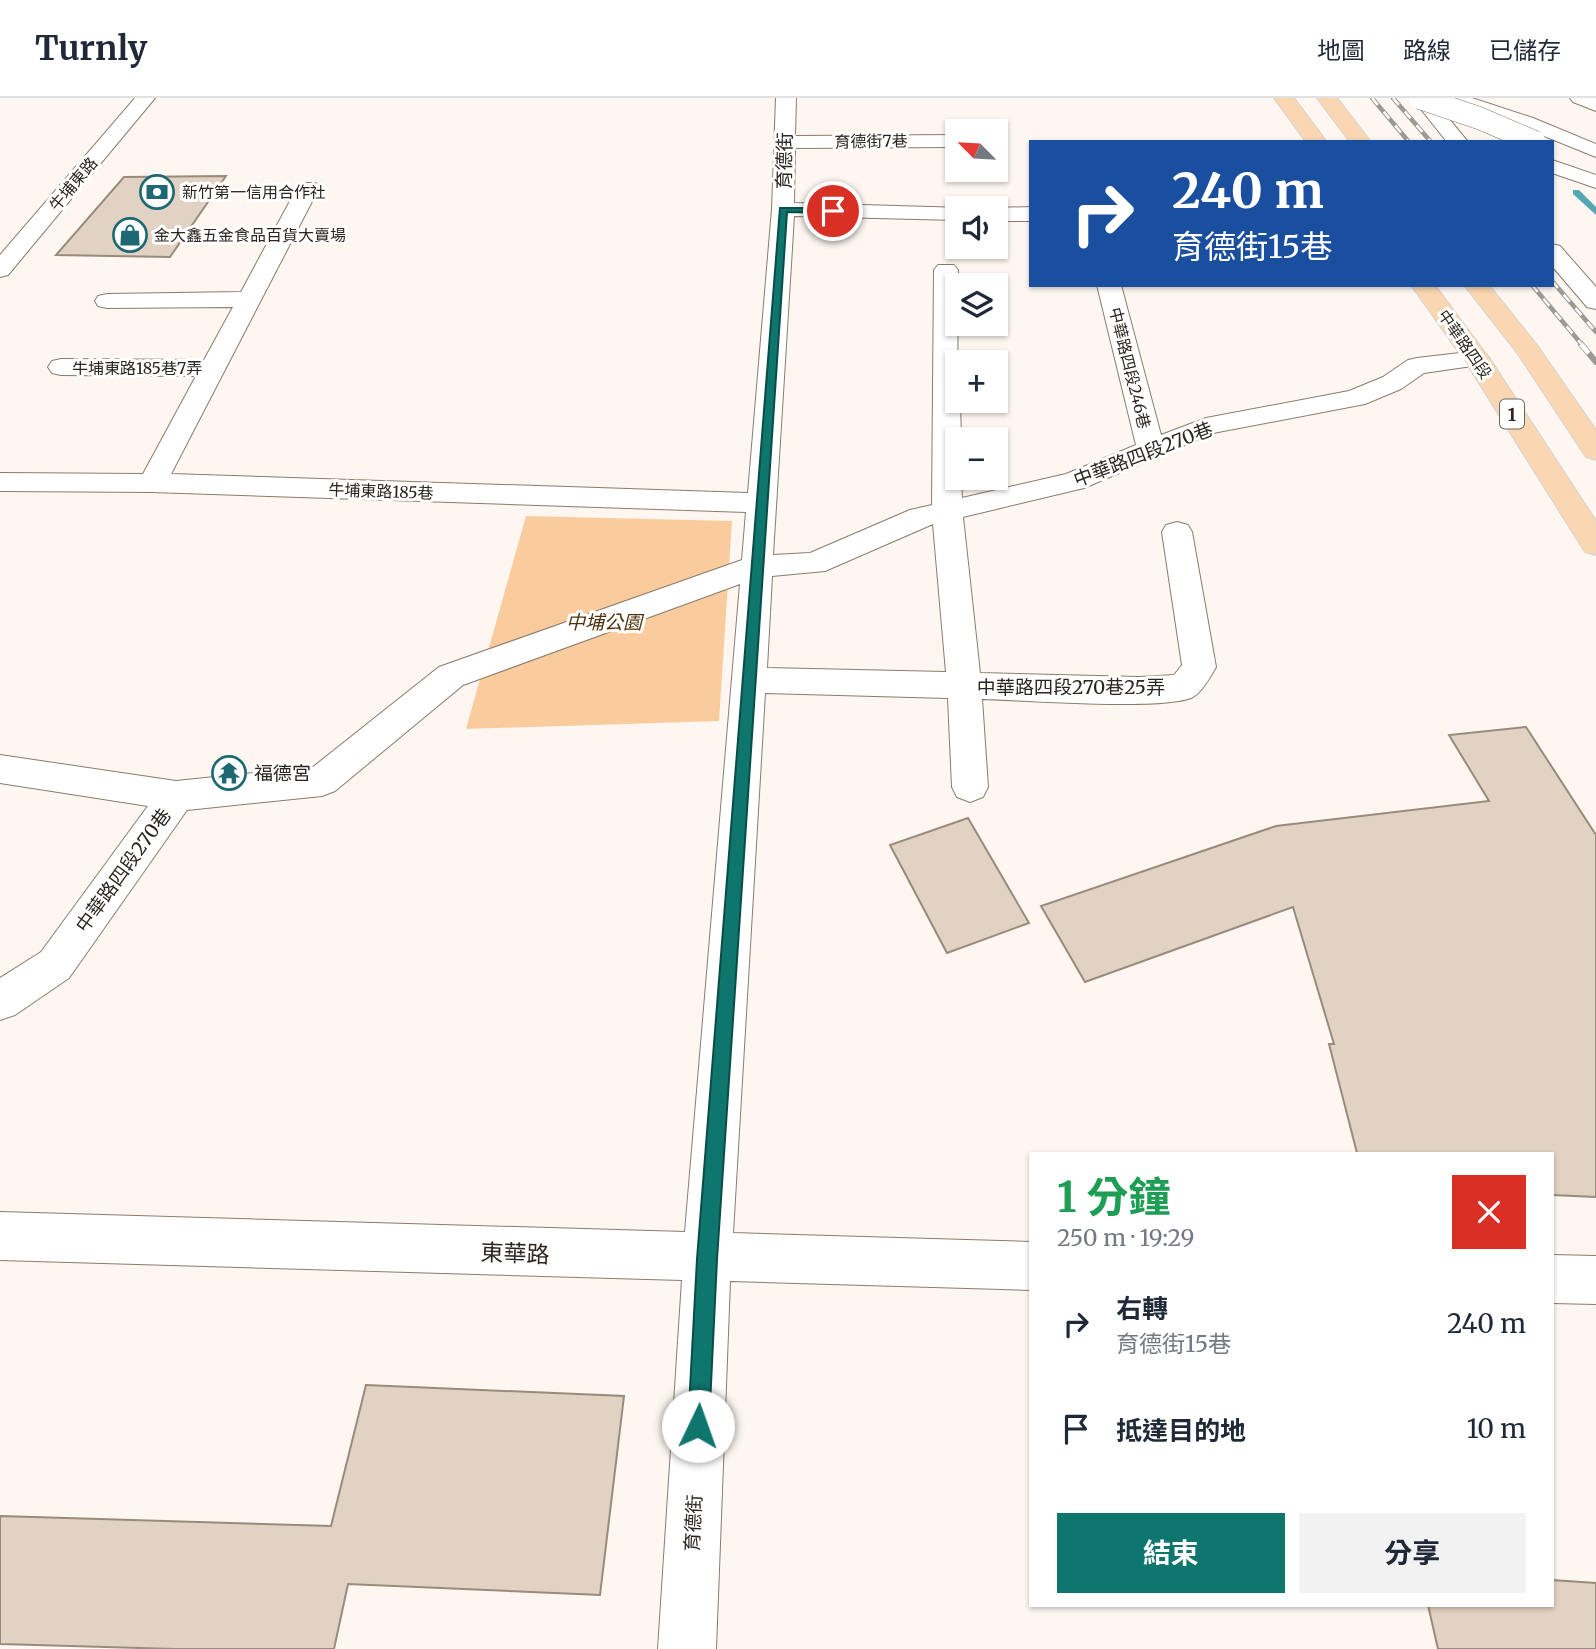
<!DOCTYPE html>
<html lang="zh-TW">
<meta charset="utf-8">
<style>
:root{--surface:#fff;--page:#f2f2f3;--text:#1f2937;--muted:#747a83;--line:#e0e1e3;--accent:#0f766e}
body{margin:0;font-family:Merriweather,"Noto Sans TC",serif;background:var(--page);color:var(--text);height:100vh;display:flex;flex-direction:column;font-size:26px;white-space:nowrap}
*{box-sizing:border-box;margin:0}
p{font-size:23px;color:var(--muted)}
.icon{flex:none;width:38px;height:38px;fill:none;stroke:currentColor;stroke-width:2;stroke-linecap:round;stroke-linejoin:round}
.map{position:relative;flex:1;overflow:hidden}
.drawer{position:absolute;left:1029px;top:1054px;width:525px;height:455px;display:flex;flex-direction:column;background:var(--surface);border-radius:0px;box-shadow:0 2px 5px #0004}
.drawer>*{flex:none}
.top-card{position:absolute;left:1029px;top:42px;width:525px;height:147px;border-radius:0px;box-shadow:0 2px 5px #0004;background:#1a4fa0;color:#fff;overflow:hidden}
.needle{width:46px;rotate:294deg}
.tools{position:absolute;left:945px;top:21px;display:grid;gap:14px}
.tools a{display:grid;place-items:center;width:63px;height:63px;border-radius:0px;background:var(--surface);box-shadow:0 2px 5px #0004;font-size:35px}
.pin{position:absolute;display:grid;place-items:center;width:60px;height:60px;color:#fff;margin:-30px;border:4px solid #fff;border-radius:50%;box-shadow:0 2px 7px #0007}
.me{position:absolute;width:77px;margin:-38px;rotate:3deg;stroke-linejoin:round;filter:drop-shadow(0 0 5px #0008)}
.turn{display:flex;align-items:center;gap:24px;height:147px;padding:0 28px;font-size:32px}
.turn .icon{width:91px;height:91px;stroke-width:2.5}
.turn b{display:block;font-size:49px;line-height:60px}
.round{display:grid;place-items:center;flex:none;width:74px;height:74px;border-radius:0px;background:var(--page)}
.overview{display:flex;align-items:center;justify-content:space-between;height:119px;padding:0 28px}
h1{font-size:42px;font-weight:700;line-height:52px;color:#1e9e55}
.primary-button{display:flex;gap:14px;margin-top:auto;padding:14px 28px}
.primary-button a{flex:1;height:80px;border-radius:0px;background:var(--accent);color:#fff;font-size:28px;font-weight:700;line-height:80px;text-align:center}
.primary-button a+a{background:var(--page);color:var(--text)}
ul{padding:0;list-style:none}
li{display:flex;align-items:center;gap:21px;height:105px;padding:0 28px}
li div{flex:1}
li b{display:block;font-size:26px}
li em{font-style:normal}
header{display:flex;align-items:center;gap:42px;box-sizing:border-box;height:98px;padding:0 35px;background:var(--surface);border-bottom:2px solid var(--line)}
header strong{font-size:33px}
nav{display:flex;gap:38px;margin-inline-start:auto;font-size:24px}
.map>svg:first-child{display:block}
</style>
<header>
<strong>Turnly</strong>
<nav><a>地圖</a><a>路線</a><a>已儲存</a></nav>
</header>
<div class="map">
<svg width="1596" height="1551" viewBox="0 0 1596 1551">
<rect width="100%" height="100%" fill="#fef7f1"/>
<!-- green -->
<path fill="#facc9d" d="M526,418L732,423L719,623L466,631Z"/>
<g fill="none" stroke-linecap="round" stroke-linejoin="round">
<!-- stream -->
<path fill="#56a7b6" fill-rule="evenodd" d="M1573,92H1579L1596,109V117L1573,96Z"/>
</g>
<!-- building -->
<path fill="#e2d2c3" stroke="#998b7c" stroke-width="2" d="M226,78L170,159L56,157L124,79Z
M1526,629L1596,737V1099L1552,1097V1055H1357L1329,946H1334L1293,809L1085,884L1041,808L1276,728L1489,703L1449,637Z
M968,720L1029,825L947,855L890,747Z
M366,1287L624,1298L600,1497L348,1486L334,1551H175L0,1546V1418L331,1428Z
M1552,1482L1596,1485V1551H1438L1428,1507H1552Z"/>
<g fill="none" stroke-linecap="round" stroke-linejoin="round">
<!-- minor casing -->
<g stroke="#8a7c6d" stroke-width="2">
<path id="minor" d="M135,0H155L8,177L0,179V157Z
M776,0H796L795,38L957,37V49L795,50L794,105L965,110H957V122L794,118L773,457L810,455L910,412L932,407L934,172L938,167H954L958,172L957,303H960L961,341H957V380H961L962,400L1066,376L1136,347L1097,187H1121L1161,337L1206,320L1349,293L1383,279L1408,262L1417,260L1477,253L1486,256L1490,261L1486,266L1424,275L1401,291L1365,306L1213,335L1084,390L963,419L980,575L1139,579L1174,577L1182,567L1162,434L1166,427L1177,424L1188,427L1192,434L1216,569C1211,578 1202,594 1193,599C1166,613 1021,602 982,601L988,689L983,699L970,704L957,699L952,689L948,600L765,595L733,1135L1031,1144V1192L730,1183L716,1551H658L682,1182L0,1162V1114L685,1134L740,486L463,587L335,693L322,698L187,712L69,880L15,917L0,922V880L41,854L148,708L0,685V657L176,683L313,669L439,569L742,462L746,414L152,394L0,393V375L143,376L196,278L61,277L52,275L48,269L52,263L61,261L204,262L233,209L107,210L98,208L95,203L98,198L107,196L241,194L297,90L300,85H316L319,90L171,376L748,395L772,111ZM933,426L946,574L767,570L772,478L825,473Z
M1412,0H1432L1468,44H1447Z
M1442,0H1472L1533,20L1596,46V59L1519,28L1445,4Z
M1570,0H1596V13L1573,4Z
M1552,62L1596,77V90L1552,75Z
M1031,109V123H996V110H992Z
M1552,146L1560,148L1596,189V211L1587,209L1552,168Z
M1552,1157L1596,1158V1206L1552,1205Z"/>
</g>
<!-- major casing -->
<g stroke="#d5d4d2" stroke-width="2">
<path id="major" d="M1274,0H1294L1327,44H1306Z
M1317,0H1337L1371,44H1350Z
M1411,187H1435L1492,264L1596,423V457L1585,454L1467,266Z
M1464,187H1489L1537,247L1596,332V362L1586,359L1518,256Z"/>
</g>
<!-- minor -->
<use href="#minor" fill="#fff" fill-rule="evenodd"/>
<!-- major -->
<use href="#major" fill="#fad7b2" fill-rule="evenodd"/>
<!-- rail-far1 casing -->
<g stroke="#9f9993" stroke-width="4.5">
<path id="rail-far1" d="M1372,0L1409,44
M1393,0L1431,44
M1552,183L1596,234
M1532,187L1583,248"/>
</g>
<!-- rail casing -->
<g stroke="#9f9993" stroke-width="6">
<path id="rail" d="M1581,246L1596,264"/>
</g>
<!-- rail-far1 -->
<use href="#rail-far1" stroke="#fff" stroke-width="2.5" stroke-dasharray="9" stroke-linecap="butt"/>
<!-- rail -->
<use href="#rail" stroke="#fff" stroke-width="4.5" stroke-dasharray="12" stroke-linecap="butt"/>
<!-- minor-bridge casing -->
<g stroke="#8a7c6d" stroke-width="23" stroke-linecap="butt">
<path id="minor-bridge" d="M1420,0L1479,20L1535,44"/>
</g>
<!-- minor-bridge -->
<use href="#minor-bridge" stroke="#fff" stroke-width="22"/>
</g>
<!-- route -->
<path fill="#0f766e" stroke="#0a4d48" stroke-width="2" d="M780,110H833L837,113L833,115L787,114L717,1161L709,1328L706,1336L698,1339L691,1336L688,1328L697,1161Z"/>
<!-- icons -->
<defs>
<g id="bank-ring" transform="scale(1.75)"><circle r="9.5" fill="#fff" stroke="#1e6873" stroke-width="1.5"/><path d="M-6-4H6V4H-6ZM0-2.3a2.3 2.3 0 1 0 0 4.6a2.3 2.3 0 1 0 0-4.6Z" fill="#1e6873"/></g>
<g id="shop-ring" transform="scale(1.75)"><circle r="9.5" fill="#fff" stroke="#1e6873" stroke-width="1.5"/><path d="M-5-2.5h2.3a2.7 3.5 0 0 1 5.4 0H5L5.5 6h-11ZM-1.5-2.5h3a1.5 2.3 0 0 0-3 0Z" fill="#1e6873"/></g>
<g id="temple-ring" transform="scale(1.75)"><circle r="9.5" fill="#fff" stroke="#1e6873" stroke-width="1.5"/><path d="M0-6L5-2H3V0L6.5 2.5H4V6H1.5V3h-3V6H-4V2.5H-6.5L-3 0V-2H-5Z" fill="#1e6873"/></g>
</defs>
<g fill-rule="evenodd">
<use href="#bank-ring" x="157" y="94"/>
<use href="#shop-ring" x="130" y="137"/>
<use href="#temple-ring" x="229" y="675"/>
</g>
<g text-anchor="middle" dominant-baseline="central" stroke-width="6" stroke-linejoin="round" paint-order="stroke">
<!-- far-street labels -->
<g font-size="16" fill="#2c2620" stroke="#fff">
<text transform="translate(871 43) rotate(-1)">育德街7巷</text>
<text transform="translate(73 86) rotate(-50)">牛埔東路</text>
<text transform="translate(1465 246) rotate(55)">中華路四段</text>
<text x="137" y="270">牛埔東路185巷7弄</text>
<text transform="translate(1130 270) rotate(76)">中華路四段246巷</text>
<text transform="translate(381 393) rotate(2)">牛埔東路185巷</text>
</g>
<!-- far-poi labels -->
<g font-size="16" fill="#2c2620" stroke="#fff" text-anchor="start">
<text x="182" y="94">新竹第一信用合作社</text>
<text x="154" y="137">金大鑫五金食品百貨大賣場</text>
</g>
<!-- shield labels -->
<rect fill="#fff" stroke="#6b6763" stroke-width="2" x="1500" y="301.5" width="24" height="29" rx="5"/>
<g font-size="18" font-weight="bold" fill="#2c2620">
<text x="1512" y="316">1</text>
</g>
<!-- street labels -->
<g font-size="19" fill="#2c2620" stroke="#fff">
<text transform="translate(784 63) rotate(-89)">育德街</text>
<text transform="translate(1143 356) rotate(-21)">中華路四段270巷</text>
<text x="1071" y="589">中華路四段270巷25弄</text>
<text transform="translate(123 772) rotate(-54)">中華路四段270巷</text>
<text transform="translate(693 1425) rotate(-87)">育德街</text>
</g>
<!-- park labels -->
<g font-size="19" font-style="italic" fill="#50310b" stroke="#fff">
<text x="604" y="524">中埔公園</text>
</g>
<!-- poi labels -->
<g font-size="19" fill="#2c2620" stroke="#fff" text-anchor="start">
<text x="254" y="675">福德宮</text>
</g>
<!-- near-street labels -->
<g font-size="23" fill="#2c2620" stroke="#fff">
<text transform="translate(515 1155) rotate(2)">東華路</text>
</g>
</g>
</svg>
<div class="tools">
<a><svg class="needle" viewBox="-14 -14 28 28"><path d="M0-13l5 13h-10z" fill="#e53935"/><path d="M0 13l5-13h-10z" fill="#747a83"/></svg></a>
<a><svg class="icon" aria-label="sound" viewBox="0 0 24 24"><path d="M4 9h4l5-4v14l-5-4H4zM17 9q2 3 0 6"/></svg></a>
<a><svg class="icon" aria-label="layers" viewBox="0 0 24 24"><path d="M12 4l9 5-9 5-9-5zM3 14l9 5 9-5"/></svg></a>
<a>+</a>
<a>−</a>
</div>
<div class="pin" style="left:833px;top:113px;background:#d93025"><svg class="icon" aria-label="arrive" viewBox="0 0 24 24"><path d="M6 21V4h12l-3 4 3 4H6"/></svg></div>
<svg class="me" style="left:698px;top:1328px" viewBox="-20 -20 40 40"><circle r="19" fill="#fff"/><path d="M0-13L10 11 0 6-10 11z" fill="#0f766e"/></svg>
<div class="top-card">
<div class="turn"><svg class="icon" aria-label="right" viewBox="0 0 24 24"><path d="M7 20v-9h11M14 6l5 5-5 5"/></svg><div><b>240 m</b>育德街15巷</div></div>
</div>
<section class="drawer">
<div class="overview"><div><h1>1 分鐘</h1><p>250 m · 19:29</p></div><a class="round" style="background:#d93025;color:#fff"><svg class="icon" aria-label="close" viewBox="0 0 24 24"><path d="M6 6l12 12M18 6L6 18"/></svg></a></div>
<ul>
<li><svg class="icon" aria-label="right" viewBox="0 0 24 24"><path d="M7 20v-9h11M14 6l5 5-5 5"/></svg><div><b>右轉</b><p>育德街15巷</p></div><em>240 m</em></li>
<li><svg class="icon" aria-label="arrive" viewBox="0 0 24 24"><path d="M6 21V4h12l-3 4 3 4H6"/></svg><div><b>抵達目的地</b></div><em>10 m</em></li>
</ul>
<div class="primary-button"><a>結束</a><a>分享</a></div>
</section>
</div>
